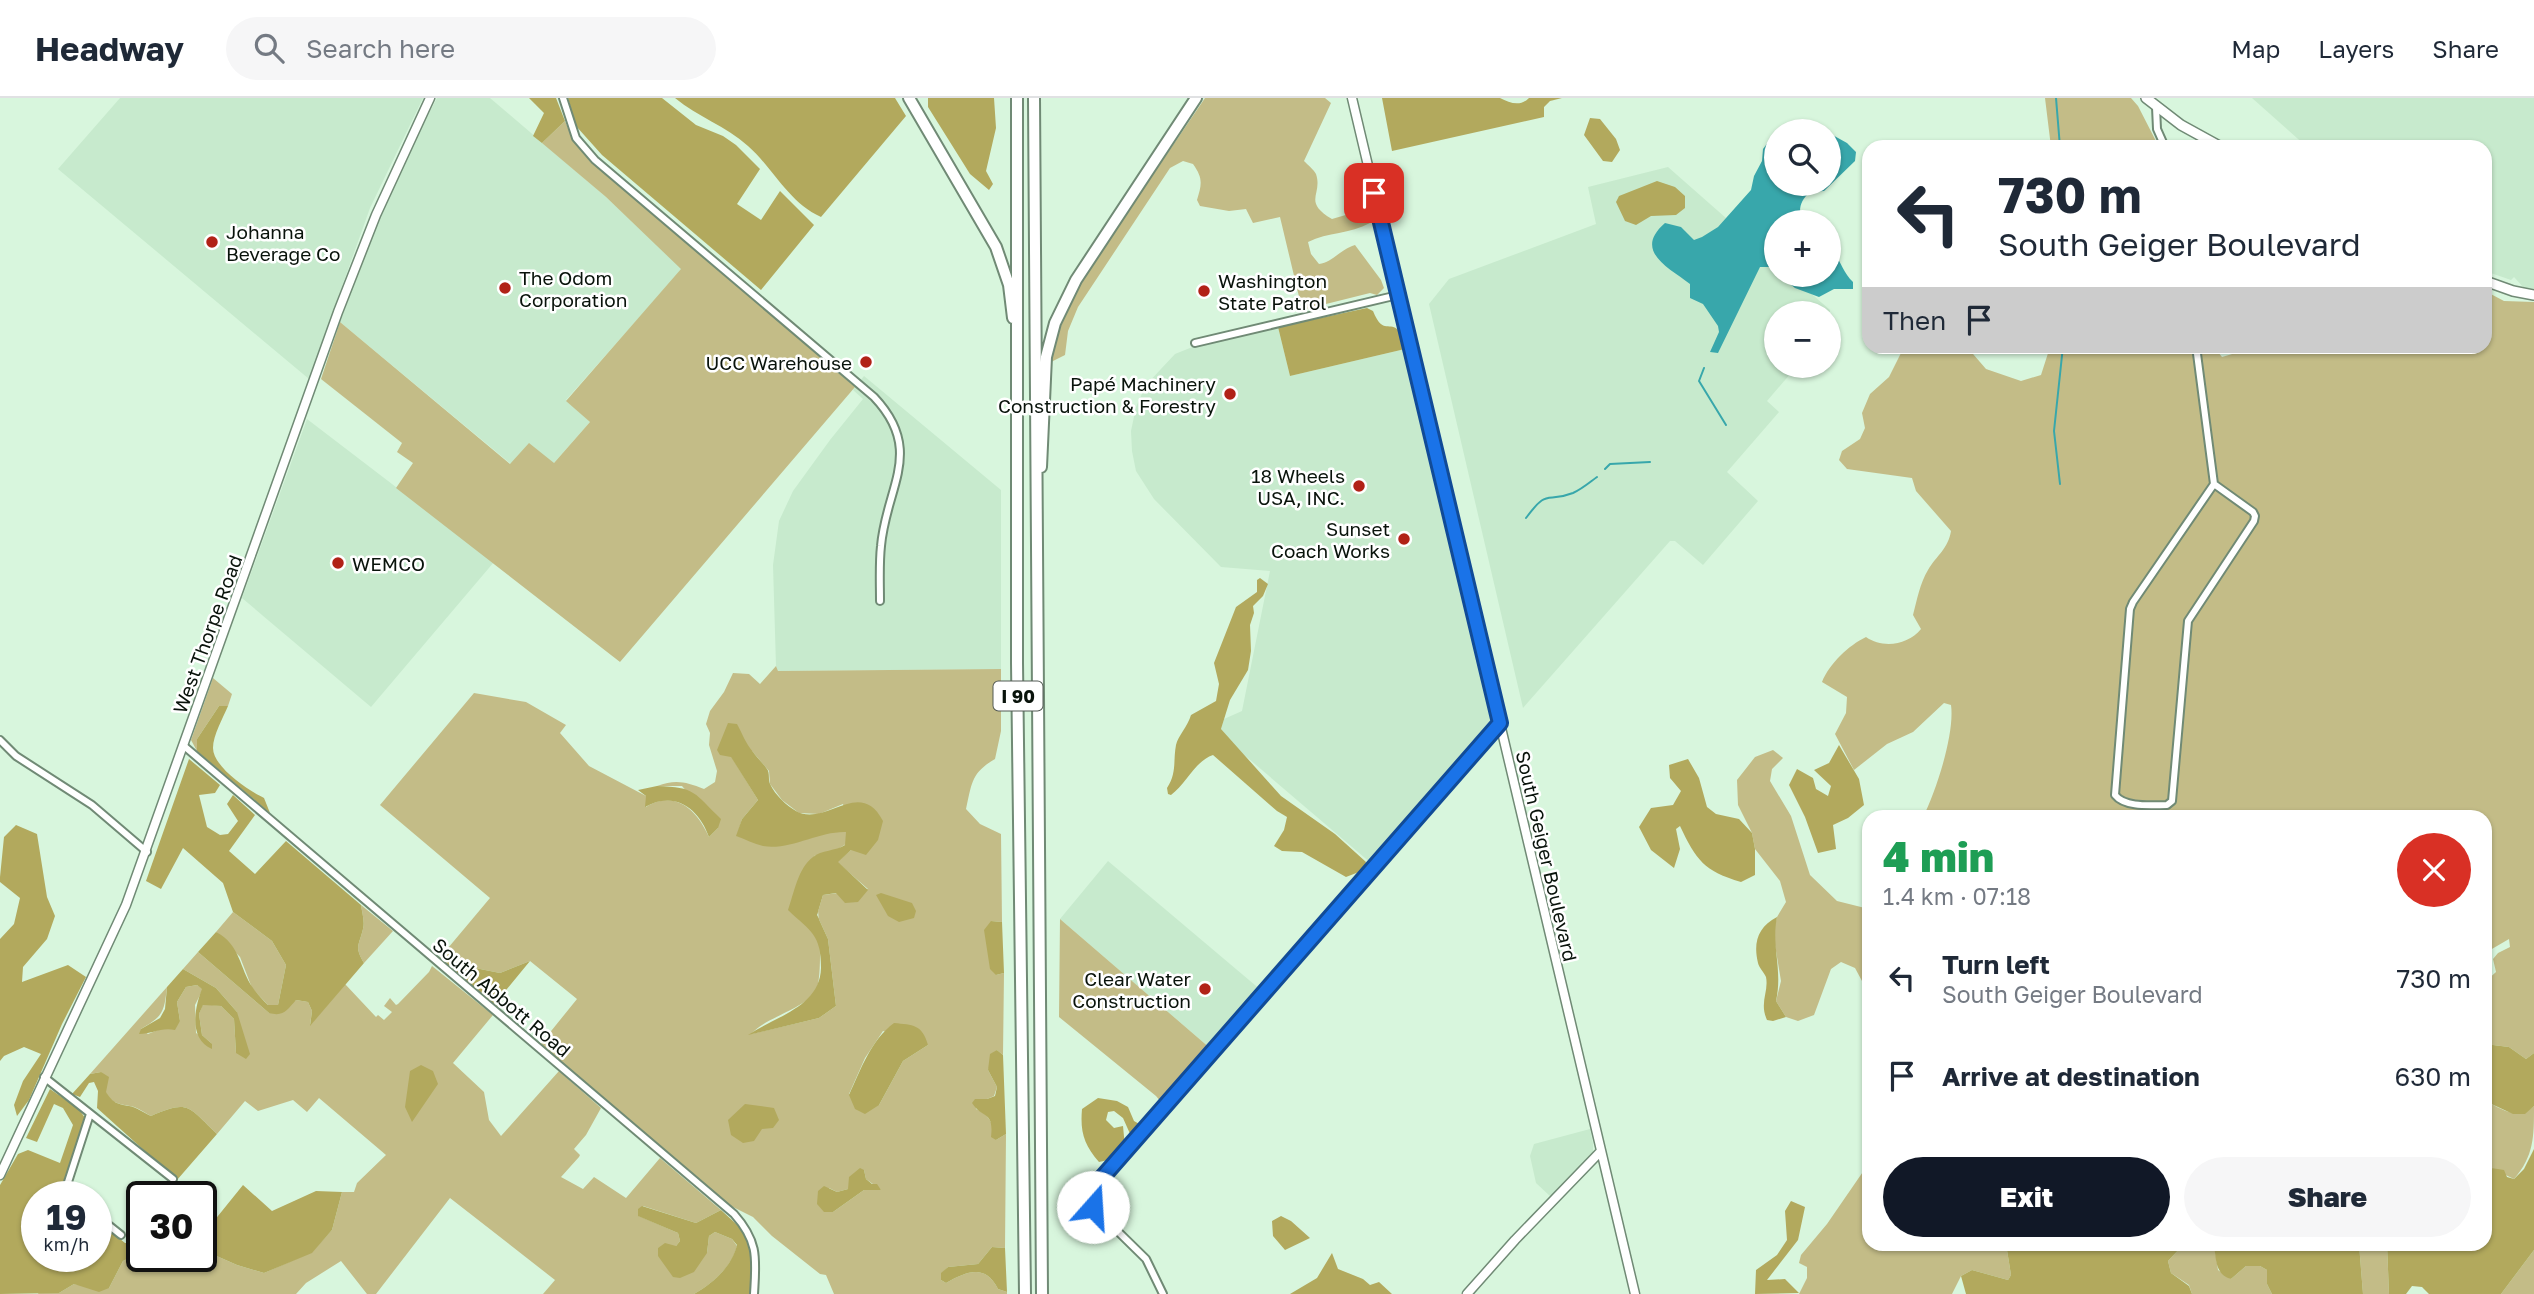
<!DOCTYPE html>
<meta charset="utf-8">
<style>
:root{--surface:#fff;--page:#f6f6f7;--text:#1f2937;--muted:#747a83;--line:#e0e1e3;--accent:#111827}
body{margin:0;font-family:"Golos Text",sans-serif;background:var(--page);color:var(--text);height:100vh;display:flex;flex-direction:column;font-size:26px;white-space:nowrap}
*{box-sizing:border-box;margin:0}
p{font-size:23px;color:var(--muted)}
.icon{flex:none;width:38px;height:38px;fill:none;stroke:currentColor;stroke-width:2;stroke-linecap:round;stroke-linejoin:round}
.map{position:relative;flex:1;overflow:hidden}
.panel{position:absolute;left:1862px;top:712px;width:630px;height:441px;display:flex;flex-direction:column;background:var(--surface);border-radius:21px;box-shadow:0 2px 5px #0004}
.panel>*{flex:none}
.banner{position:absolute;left:1862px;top:42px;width:630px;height:214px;border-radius:21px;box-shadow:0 2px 5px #0004;background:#fff;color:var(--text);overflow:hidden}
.buttons{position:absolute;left:1764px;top:21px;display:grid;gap:14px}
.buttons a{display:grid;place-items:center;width:77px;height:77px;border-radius:50%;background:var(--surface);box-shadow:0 2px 5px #0004;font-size:35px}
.speed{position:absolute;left:21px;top:1083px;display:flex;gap:14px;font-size:35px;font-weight:700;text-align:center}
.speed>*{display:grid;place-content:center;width:91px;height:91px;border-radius:50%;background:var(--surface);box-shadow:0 2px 5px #0004;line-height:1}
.speed small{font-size:18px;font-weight:400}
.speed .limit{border:4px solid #111;border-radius:10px;background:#fff;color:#111}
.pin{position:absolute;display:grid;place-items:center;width:60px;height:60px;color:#fff;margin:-30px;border-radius:14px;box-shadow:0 4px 10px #0006}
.me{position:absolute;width:77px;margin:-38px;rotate:19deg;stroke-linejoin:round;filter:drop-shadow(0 0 5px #0008)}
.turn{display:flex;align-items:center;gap:24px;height:147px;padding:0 21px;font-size:32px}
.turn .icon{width:91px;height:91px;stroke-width:2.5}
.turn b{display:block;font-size:49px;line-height:60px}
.then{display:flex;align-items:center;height:66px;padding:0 21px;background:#0003;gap:14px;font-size:26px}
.round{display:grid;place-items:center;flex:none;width:74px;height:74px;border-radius:37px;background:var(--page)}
.headline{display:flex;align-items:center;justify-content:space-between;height:119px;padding:0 21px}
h1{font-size:42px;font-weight:800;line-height:52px;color:#1e9e55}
.primary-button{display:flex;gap:14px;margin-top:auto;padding:14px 21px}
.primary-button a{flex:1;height:80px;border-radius:42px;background:var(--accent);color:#fff;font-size:28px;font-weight:800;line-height:80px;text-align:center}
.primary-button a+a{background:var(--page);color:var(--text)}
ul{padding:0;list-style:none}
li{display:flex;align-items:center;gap:21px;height:98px;padding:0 21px}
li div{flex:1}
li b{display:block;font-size:26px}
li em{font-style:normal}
header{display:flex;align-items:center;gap:42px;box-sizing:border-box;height:98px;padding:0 35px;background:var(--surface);border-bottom:2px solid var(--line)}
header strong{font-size:33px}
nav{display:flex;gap:38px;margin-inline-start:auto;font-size:24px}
.search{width:490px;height:63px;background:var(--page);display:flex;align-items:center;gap:18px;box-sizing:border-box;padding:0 24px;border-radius:38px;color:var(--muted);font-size:26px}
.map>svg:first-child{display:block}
</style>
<header>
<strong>Headway</strong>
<div class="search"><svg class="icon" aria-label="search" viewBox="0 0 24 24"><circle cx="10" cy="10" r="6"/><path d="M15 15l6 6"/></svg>Search here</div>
<nav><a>Map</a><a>Layers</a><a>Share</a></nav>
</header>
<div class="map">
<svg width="2534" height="1196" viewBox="0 0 2534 1196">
<rect width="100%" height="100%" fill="#d8f6dd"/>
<!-- built -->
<path fill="#c7eacd" d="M120,0H423L370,110L309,281L58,71Z
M437,0H490L606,99L682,171L566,302L590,324L553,366H511L340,224L379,119L408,55Z
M2252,0H2534V191L2524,190L2514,179L2511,182L2485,173V49H2307Z
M1668,69L1776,164V177H1790L1830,212V229L1829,231V215H1776V268H1797L1767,303L1779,314L1727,374L1758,403L1703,467L1675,443H1670L1523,610L1429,206L1449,181L1596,126L1588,89Z
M1278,229L1290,278L1405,251L1493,622L1491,630L1372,766L1235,649L1221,631L1224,621L1242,613L1270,473L1221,469L1154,401L1136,373L1132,353L1131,333L1136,309L1146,287L1175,256L1195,248Z
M864,278L1001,392V571L778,573L776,568L773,467L779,423L793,393L830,342L863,301L853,292Z
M307,321L494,464L371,609L242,500Z
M1108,763L1262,893L1211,951L1060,821Z
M1590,1031L1593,1046V1054L1551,1099L1536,1085L1530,1058L1534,1046Z"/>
<!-- green -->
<path fill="#c3bc87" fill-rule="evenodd" d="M1205,0H1325L1331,5L1304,63C1308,67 1314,72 1316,76C1323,97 1302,103 1332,121L1366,111L1372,117L1370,125C1350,136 1328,134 1308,144L1311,156L1319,166C1332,165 1339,152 1355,147L1381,182L1384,190L1377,197L1370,195L1306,211L1301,207L1280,119L1253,125L1246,111L1229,113L1200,108L1197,102C1202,86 1203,80 1193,66L1183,63L1170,70L1078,209L1068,233L1065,257L1051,264L1056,237L1085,177Z
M2045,0H2131L2138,8L2159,49H2051Z
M565,23L573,42L590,61L855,289L620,564L396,390L413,365L397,354L402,345L321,281L340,224L510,366L529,345L554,365L590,324L566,303L681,171L606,99L542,45Z
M2485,193L2504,203L2534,204V955L2526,961L2509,949L2485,946V884L2496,874L2493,861L2498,855L2510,849L2509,841L2485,855V719H2402L2388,713L2381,719H2299C2290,714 2280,715 2271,719H1923C1936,694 1955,635 1951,607L1944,605L1913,634L1887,646L1854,672L1835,636L1846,615L1847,599L1822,584C1829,566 1849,547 1866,539C1883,551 1908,547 1921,531L1913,517C1917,502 1920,485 1928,472C1937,457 1948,451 1951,433L1916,393L1912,380L1847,371L1839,362L1842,353L1860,341L1865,330L1862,315L1870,296L1889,279L1904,249H1967L1986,271L2021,283L2041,277L2050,249H2214L2222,259L2239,254L2227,249L2485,248Z
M776,568L778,573L1001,571V633L995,661C971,675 972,685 966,711L980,726L1001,736L1002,824L991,823L996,877L1004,875L1003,957L997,952L988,972L997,989L994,998L987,1001H975L976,1011C991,1018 993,1026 996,1042L1006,1036L1005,1150L992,1149L978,1166L948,1169L941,1176V1182L946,1185C968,1173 985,1166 998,1191L1007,1194V1196H834L826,1177L820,1176L772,1138L753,1119L729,1107L539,948L577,901L530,863L500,875L475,870L443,856L490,800L380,707L474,595L526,604L566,627L560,635L589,668L646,698V709C675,691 697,712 709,739L718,730L682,688H657C676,681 686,684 704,691L715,684L717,673L709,647L710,635L706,626L710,613L724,594L733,575L749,576L760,586ZM752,653L769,673L770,686L782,702L799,715L819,716L843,706L851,752L837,764L868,791L823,797L817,817L828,841L836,908L819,920L751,936C767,919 796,914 814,896C827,882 815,782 814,758L838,751L846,746V733L829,734L797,744L737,738L742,721L758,702L731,658ZM883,933L928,947L903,963L879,1007L849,996L865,960ZM864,1072L866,1081L881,1092H864L833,1114L829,1090L837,1094L848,1091Z
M213,580L232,596L228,608H219L197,641V653L191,642Z
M1773,652L1783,660L1772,671L1770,683L1791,718L1810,777L1837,803L1865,810L1869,808V896L1855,870L1841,864L1831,871L1814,917L1798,923L1786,919L1776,903L1781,883L1773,835L1777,819L1786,804L1780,783L1755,751L1752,735L1738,707L1737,682L1755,659Z
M361,807L393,833L364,865C354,848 359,848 363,831C365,824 362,814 361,807Z
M233,814L272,843L286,867L278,907H268L252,890L240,859L216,834Z
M1060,821L1211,951L1161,1004L1156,998L1059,919Z
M198,854L269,915L296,902L308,904L312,913L310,927L345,886L376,919L378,917L384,922L392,914L384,908L390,900L396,907L398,906L429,874L432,868L493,917L453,965L484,994L489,1022L501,1038L559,973L601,1010L586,1037L574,1051L580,1057L579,1059L561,1079L583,1091L594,1079L626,1100L660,1060L721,1112L696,1125L643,1108L639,1118L678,1135L680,1143L676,1148L658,1150L707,1155L709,1138L715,1134L732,1141L737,1148C731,1170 713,1185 694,1196H543L555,1182L450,1100L376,1196H367L341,1163L306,1185L296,1196H38L39,1194L59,1195L74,1186L109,1190L123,1163L142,1154V1158H201V1147L203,1152L237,1167L264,1175L312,1154L332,1132L342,1094H354L357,1085L386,1057L319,1000L307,1014L293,1002L258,1013L245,1003L217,1036C188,1009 190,1001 151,1018C145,1015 137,1009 130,1008C105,1004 106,998 101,974L90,976L167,889C164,915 163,918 141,931L148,936L180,923L177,904L186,889L197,887L203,891L195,907L196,935L212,946L202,937L199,916L203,906L221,908L234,921L236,955L237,914L216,890L183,871Z
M2485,1003C2503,1011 2516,1023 2534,1008C2534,1039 2534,1058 2514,1081L2487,1068L2485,1069Z
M1869,1065V1146H2006L2011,1177L2008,1182L1972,1172L1961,1178L1952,1196H1799L1807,1180V1169L1799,1165L1801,1157L1827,1126Z
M2184,1146H2214L2218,1172L2231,1181L2246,1168H2260L2267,1172V1186L2272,1196H2192L2189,1187L2171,1175L2168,1163Z
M2359,1146H2387L2389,1196H2363Z
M2534,1152V1196H2501Z"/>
<!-- forest -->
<path fill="#b2a95d" d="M529,0H556L565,23L542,45L533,38L544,15Z
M568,0H662L696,27L723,38L736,47L760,71L737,106L761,122L780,93L814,127L761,192L602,57L576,28Z
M675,0H895L906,18L821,119C788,104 774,71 748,48C726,28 698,19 675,0Z
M928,0H994L996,30L986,73L993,86L989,92L970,76L928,9Z
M1382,0H1500C1510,5 1520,9 1529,0H1562L1550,3L1544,9V19L1392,53Z
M1590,20L1600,21L1616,41L1620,52L1612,64L1603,63L1584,37Z
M1657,83L1675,89L1685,98V110L1676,117L1651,118L1636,127L1625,123L1616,104L1619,98Z
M1367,210L1373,213C1383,238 1390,222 1399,233C1402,237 1403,246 1405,251L1290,278L1278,229Z
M1260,480L1268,486L1263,498L1253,508L1254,515L1250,527L1251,553L1248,572L1230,602L1221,631L1281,698L1335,736L1366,764L1364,772L1346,779L1302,754L1282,753L1274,748L1284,732L1287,719L1277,713L1213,657C1195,663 1186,686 1171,697L1168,696L1167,690C1177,675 1173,663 1176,647C1178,638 1188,628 1191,617L1216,603L1219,586L1214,565L1236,509L1257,494V482Z
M219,608H228C223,620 213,637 213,650C213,669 249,693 264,700L270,715L197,653V641Z
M728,625L737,626C742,635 746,646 753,654C757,660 763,665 767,671C770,675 768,681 770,686C775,697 787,708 796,713C825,730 860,678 883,723L878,742L866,757L851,752L838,764L868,792L858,804L845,805L836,795L823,797L817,817L828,841L836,908L819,920L748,937C776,918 820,909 821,870C821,836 811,834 788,812C794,795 798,770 813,759C821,752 836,753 845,747L846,734C819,733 789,753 763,748C754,746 745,741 736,738L742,721L758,702L731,659L720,657L717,652Z
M1839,647L1859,681L1864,707L1848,720L1833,727L1836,751L1818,755L1805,719L1789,687L1797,671L1813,680L1816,691L1828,698L1831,688L1814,672L1829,665Z
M189,661L220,687L215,695L199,697L207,729L220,737L228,736L238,723L227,706L233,697L255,717L229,753L255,776L286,743L361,807C362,814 365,824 363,831C359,848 354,848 364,865L310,928L312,913L308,904L296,902C287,912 284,919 269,915L198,854L216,834C241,847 239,870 253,890C257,896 263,902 268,907H278L286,867L272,843L233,814L223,785L183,750L161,791L146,783Z
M1688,661L1699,680L1707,709L1716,716L1739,721L1752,735L1755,751V777L1741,784C1704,773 1696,762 1680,728L1676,731L1680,751L1674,770L1651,752L1639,729L1651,710L1673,707L1681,693L1670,680L1669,667Z
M657,688C696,689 694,695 721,721L718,730L709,739C699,710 674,692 645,709L646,698L638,692Z
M16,727L37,736L47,799L55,818L47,841L23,869L22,884L68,867L86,879L62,926L29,1002L17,1018L14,1007L23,983L41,956L24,949L4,958L0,963V841L14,826L20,800L0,784V779L4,739Z
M881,795L912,805L916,813L914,820L899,824L888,818L876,797Z
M1777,819C1771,849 1783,871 1776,903L1786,919L1773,923L1767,922C1759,904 1769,894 1766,879C1764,874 1759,870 1758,865C1753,844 1758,829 1777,819Z
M991,823L1002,824L1004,875L996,877L990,871L984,832Z
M443,856L475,870L500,875L530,863L502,897L498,912L438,862Z
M183,871L216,890L237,914L250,956L246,961L236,955L234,921L221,908L203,907L199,916L202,937L212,946V951C189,941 194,911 202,891L197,887L186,889L177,904L180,923L175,932C161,929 152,936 139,936L141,931L160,920L165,911L167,889Z
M894,925C913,927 922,926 928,947L903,963L879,1007L865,1016L855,1011L849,997C861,971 871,942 894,925Z
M2485,946L2509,949L2526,961L2534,955V1008L2525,1016H2513L2485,1003Z
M997,952L1003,957L1006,1036L996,1042L991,1039C994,1012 983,1022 972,1005L975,1001H987L995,998L997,989L988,972L990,956Z
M421,967L433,973L438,986L412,1024L405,1009L410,973Z
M101,974L109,979L106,994C113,1005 117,1006 129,1008C136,1009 144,1015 151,1018C190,1001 188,1009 217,1036L177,1082L97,1010L98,993L94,984L89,985L80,999L72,996L90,976Z
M50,991L79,1011L85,1020L63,1088L68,1099H37V1158L65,1159L79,1170L96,1158L109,1132L125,1145H133L142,1123V1154L123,1163L109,1190L99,1194L74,1186L59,1195L0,1196V1087L18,1056L28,1052L60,1065L73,1027L63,1010L54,1006L37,1044L26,1040Z
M1098,1000L1117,1003L1128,1009L1134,1023L1141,1027L1131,1038L1123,1020L1114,1013L1108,1014L1106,1022L1114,1030L1123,1028L1125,1049L1113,1061L1099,1064C1084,1047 1080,1034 1082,1011Z
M745,1006L774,1010L779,1022L773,1030L762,1031L754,1043L743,1045L731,1037L728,1022Z
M2534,1051V1152L2501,1196H2429L2422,1189L2412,1188L2406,1196H2389L2387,1146H2485V1108L2488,1099L2485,1092V1069L2504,1072L2507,1079L2514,1081L2524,1071Z
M860,1070L864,1072L866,1081L872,1086H877L881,1092H864L833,1114H824L817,1106L818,1093L824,1088L837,1094L848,1091L849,1079Z
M243,1087L272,1113L316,1093L342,1094L332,1132L312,1155L264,1175L237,1167L203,1152L201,1139Z
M1791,1103L1805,1109L1798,1142L1767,1182L1785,1181L1799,1195L1755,1196L1756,1172L1777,1157L1787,1142L1785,1113Z
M642,1108L696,1125L721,1112L746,1135L752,1151L750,1196H694C713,1185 731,1170 737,1147L732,1141L715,1134L709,1138L707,1155L694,1174L680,1180L673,1179L658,1158V1150L665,1145L676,1148L680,1143L678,1135L638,1118V1111Z
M1281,1118L1291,1123L1310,1140L1285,1152L1273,1138L1272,1123Z
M2006,1146H2184L2168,1163L2171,1175L2189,1188L2192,1196H1966L1961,1178L1972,1172L2008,1182L2011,1177Z
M2214,1146H2359L2363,1196H2272L2267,1186V1172L2260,1168H2246L2231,1181C2215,1177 2216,1160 2214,1146Z
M992,1149L1005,1150L1007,1194L998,1191C985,1166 968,1173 946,1185L941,1182V1175L948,1169L978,1166Z
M1332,1155L1338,1171L1363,1181L1370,1187L1379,1184L1392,1196H1290L1317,1180Z"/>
<!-- water -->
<path fill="#38a7ab" d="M1776,34V86H1829V35L1847,45L1856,54L1855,63L1824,93L1810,94C1800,103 1798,111 1802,124H1776V174L1771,169H1760L1718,255L1710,254L1719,234L1718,228L1703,206L1690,200V186C1668,169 1633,153 1665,125L1681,129L1694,142L1702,139L1718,129L1751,92L1754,78L1762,63L1763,51Z
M1829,151C1841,160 1842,174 1853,184V191H1834L1819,199L1795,190L1779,177H1829Z"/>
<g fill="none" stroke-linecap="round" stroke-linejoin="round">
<!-- stream -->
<path stroke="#38a7ab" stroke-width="2" d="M2056,0L2060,49
M1704,270L1699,283L1726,327
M1605,371L1610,366L1650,364
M2060,386L2054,333L2063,248
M1526,420C1549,389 1545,406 1573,395C1582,391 1590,384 1597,379"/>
<!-- minor casing -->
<g stroke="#708a75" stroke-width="10">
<path id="minor" d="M563,0L576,40L595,62L874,299C925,353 886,389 881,448C879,466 880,485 880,503
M2156,9L2157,31L2165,49
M1195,245L1398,197
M2196,248L2214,386L2133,504L2130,511L2115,697C2125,710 2152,707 2167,707L2172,703L2188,523L2254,423L2255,418L2253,414L2214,386
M0,642L16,658L92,707L147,754
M184,648L734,1116C759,1144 756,1161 754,1196
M44,979L173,1081
M75,1099L69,1091L68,1084L90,1016
M96,1117L121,1137
M1163,1196L1146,1161L1093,1109L1092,1099L1096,1087L1500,625"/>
</g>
<!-- tertiary casing -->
<g stroke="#708a75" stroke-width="11">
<path id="tertiary" d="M1352,0L1635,1196
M0,1077L126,807L338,214L376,117L430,0
M1467,1196L1515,1142L1601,1053"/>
</g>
<!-- secondary casing -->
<g stroke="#708a75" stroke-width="12">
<path id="secondary" d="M2146,0L2181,27L2221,49
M2485,183L2513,193L2534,197"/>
</g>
<!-- motorway casing -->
<g stroke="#708a75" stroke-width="14">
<path id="motorway" d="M909,0L996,149L1009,187L1013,220
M1017,0V565L1025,1196
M1034,0L1042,1196
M1041,369L1046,259L1055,225L1076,182L1196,0"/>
</g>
<!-- minor -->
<use href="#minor" stroke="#fff" stroke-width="6"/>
<!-- tertiary -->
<use href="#tertiary" stroke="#fff" stroke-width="8"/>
<!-- secondary -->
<use href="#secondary" stroke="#fff" stroke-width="9"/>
<!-- motorway -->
<use href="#motorway" stroke="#fff" stroke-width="10"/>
</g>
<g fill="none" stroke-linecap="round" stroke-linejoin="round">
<!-- route casing -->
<g stroke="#114b97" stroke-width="18">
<path id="route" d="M1093,1109L1092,1095L1100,1082L1500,625L1374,95"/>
</g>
<!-- route -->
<use href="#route" stroke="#1a73e8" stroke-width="12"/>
</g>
<!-- markers -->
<g fill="#b12217" stroke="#fff" stroke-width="2.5">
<circle cx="212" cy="144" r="7"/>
<circle cx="505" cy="190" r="7"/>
<circle cx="1204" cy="193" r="7"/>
<circle cx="866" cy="264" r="7"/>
<circle cx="1230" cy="296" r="7"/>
<circle cx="1359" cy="388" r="7"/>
<circle cx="1404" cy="441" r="7"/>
<circle cx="338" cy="465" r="7"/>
<circle cx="1205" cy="891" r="7"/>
</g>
<g text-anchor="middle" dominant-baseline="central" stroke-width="5" stroke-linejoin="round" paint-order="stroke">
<!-- shield labels -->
<rect fill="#fff" stroke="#535a54" stroke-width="2" x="993.5" y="583.5" width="49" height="29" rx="5"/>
<g font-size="18" font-weight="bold" fill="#09130b">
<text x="1018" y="598">I 90</text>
</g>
<!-- poi labels -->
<g font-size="19" fill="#09130b" stroke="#fff" text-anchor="end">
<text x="226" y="133" text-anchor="start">Johanna<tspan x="226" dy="22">Beverage Co</tspan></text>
<text x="519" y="179" text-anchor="start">The Odom<tspan x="519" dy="22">Corporation</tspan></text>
<text x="1218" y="182" text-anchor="start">Washington<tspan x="1218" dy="22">State Patrol</tspan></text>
<text x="852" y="264">UCC Warehouse</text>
<text x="1216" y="285">Papé Machinery<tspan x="1216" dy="22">Construction &amp; Forestry</tspan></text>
<text x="1345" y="377">18 Wheels<tspan x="1345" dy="22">USA, INC.</tspan></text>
<text x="1390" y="430">Sunset<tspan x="1390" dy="22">Coach Works</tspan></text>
<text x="352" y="465" text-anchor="start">WEMCO</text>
<text x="1191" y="880">Clear Water<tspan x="1191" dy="22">Construction</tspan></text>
</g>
<!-- street labels -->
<g font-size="19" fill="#09130b" stroke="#fff">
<text transform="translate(207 536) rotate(-70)">West Thorpe Road</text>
<text transform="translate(1547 758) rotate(77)">South Geiger Boulevard</text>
<text transform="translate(502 899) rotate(40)">South Abbott Road</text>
</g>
</g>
</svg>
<div class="buttons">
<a><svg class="icon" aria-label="search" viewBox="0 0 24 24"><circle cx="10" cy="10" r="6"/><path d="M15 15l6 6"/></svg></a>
<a>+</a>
<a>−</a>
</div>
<div class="speed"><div>19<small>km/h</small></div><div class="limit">30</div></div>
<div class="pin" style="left:1374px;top:95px;background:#d93025"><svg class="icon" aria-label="arrive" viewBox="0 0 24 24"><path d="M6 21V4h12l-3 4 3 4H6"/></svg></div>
<svg class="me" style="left:1093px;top:1109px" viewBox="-20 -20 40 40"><circle r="19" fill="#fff"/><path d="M0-13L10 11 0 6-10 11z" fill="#1a73e8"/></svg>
<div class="banner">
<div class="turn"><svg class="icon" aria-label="left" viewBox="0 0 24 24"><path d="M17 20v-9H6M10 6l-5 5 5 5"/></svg><div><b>730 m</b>South Geiger Boulevard</div></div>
<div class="then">Then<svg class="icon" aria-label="arrive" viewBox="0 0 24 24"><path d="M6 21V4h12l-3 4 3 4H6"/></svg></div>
</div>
<section class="panel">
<div class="headline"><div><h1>4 min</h1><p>1.4 km · 07:18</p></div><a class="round" style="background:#d93025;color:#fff"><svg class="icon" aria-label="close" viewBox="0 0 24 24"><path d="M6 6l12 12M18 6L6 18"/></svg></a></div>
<ul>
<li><svg class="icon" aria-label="left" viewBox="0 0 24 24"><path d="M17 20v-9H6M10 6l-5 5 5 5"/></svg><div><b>Turn left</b><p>South Geiger Boulevard</p></div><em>730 m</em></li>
<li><svg class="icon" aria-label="arrive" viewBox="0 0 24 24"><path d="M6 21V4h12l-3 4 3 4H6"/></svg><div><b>Arrive at destination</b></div><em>630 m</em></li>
</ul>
<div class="primary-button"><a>Exit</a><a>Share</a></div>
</section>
</div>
